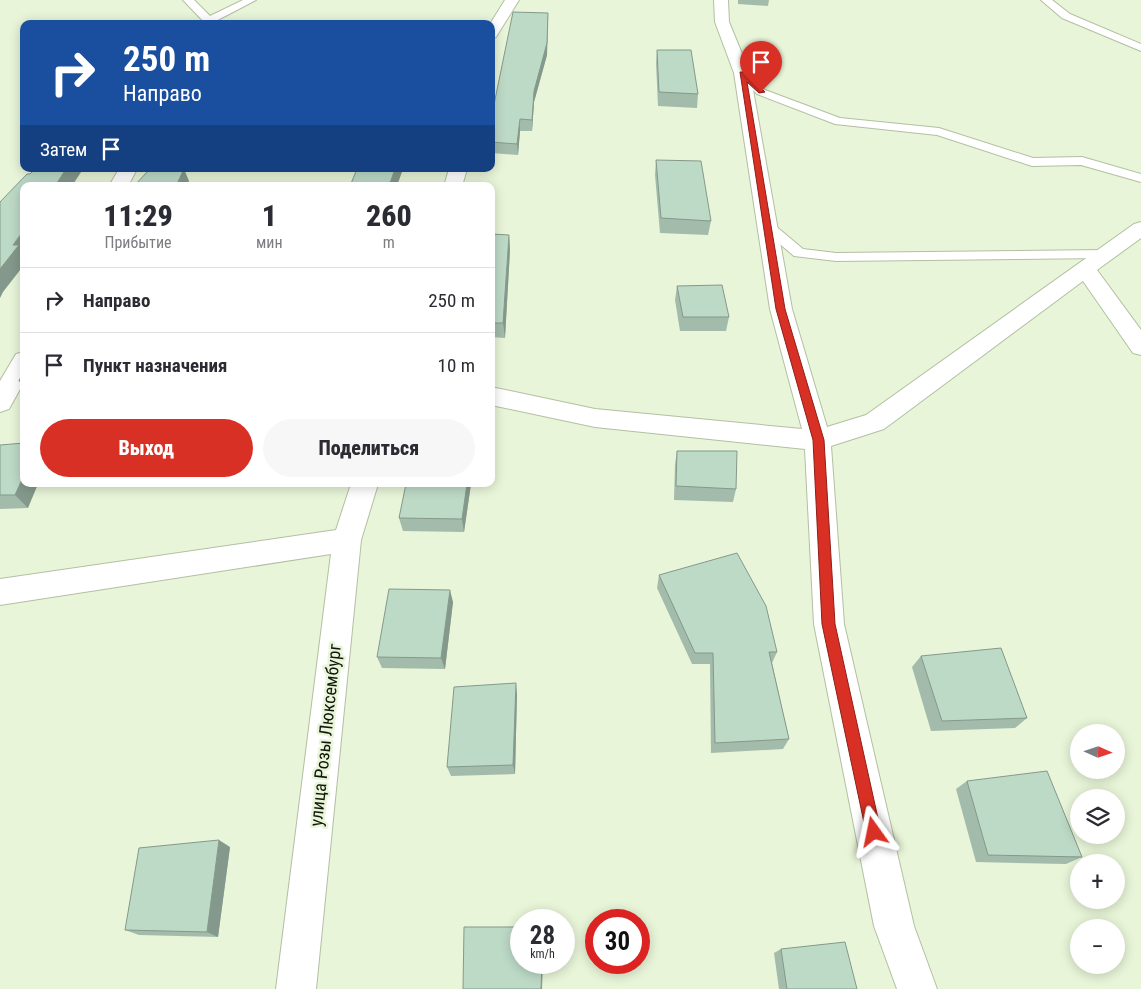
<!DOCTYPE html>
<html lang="ru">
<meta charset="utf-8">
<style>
:root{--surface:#fff;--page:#f7f7f7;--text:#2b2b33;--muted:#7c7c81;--line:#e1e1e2;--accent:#d93025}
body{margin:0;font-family:"Roboto Condensed",sans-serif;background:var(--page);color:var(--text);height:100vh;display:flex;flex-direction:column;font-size:19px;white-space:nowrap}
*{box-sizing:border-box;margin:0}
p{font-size:16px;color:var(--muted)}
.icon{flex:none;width:28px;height:28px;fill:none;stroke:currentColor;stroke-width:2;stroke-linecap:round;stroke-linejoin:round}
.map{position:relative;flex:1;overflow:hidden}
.drawer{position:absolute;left:20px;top:182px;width:475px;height:305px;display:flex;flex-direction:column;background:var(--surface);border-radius:10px;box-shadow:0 2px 12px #0003}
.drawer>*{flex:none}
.banner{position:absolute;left:20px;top:20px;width:475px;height:152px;border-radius:10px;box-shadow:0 2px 12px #0003;background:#1a4fa0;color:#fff;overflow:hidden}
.needle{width:32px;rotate:93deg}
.fabs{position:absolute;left:1070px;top:724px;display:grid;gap:10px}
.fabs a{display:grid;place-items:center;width:55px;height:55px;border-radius:50%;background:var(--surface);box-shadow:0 2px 12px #0003;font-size:25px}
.speed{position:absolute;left:510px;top:909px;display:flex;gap:10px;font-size:25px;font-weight:700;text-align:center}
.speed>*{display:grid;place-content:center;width:65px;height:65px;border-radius:50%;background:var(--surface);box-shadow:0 2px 12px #0003;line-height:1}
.speed small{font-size:12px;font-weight:400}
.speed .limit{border:8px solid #d22;background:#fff;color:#111}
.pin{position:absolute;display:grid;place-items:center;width:42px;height:42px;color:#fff;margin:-51px -21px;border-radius:50% 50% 50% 0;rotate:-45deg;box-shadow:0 0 5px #0007}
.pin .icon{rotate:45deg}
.me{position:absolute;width:55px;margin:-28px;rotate:348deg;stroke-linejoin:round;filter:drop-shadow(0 0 4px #0008)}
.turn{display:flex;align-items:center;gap:18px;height:105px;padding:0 20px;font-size:22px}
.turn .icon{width:65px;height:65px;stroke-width:2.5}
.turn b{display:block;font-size:35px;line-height:42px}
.then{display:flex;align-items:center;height:48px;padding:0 20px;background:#0003;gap:10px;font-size:19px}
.eta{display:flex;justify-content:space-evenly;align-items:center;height:85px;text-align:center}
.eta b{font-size:30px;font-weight:800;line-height:35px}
.primary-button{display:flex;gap:10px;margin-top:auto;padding:10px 20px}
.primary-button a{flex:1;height:58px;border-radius:30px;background:var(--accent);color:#fff;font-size:20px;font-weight:800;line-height:58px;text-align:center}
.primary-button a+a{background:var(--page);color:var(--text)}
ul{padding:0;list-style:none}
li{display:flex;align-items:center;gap:15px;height:65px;padding:0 20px;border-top:1px solid var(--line)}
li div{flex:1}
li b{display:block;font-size:19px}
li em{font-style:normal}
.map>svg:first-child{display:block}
</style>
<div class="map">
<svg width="1141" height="989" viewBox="0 0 1141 989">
<rect width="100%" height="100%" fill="#e8f5d8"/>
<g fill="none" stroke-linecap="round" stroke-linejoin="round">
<!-- service casing -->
<g stroke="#b3bfa3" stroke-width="2">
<path id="service" d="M183,0H194L210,16L243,0H256L210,24L205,23Z
M1041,0H1052L1070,14L1141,44V51L1062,18Z
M742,70L746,71L765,90L840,118L939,128L1033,158L1082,157L1141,174V182L1081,165L1032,166L937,135L835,124L757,94L736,73Z
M767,222L772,223L803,249L836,253L1105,250L1112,254L1105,258L836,261L794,256L762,229L760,226Z"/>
</g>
<!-- minor casing -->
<g stroke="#b3bfa3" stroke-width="2">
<path id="minor" d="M505,0H519L496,37L491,39L490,24Z
M714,0H728L729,22L750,73L792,309L827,427L866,415L1134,224L1141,222V238L1097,270L1141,330V355L1133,353L1083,281L884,429L831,446L844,624L914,926L937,989H897L874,926L814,624L805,449L595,427L491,405V387L595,409L802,429L770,309L734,73L715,22Z
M209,17L214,18L216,24H201L204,18Z
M119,169H137L128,186H109Z
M449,169H467L462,186H444Z
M24,352V382L9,409L0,412V381L16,354Z
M351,484H378L361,540L316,989H276L331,554L0,605V579L336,530Z"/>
</g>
<!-- service -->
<use href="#service" fill="#fff" fill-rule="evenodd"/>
<!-- minor -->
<use href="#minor" fill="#fff" fill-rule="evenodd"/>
</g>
<!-- wall -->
<path fill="#a3bbab" d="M738,0H769L768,6L738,4Z
M548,13L547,55L534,102L532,131H520L518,155L491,153V119Z
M657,50L698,94L697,108L658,106L656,63Z
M656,160L711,221L708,235L660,233L655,175Z
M491,234L509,235L510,250L505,338L491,337Z
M677,286L729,317L726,331H680L675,300Z
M24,370V387L19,381Z
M0,445L28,508L0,509Z
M677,451L736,489L733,502L674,500L675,464Z
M406,484H471L464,532L403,531L399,518Z
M659,575L777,652L772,663L789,739L783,749L711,753L710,664H692L657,588Z
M453,602L445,669L382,668L377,657Z
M921,656L1027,718L1015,728L931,731L912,667Z
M517,694L515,774L451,776L447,767Z
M967,781L1082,857L1066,864L976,862L956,789Z
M230,847L218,937L139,935L125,930Z
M781,949L857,989H779L774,953Z"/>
<!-- shaded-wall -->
<path fill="#84998b" d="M548,13L547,55L534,102L532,131V120L534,91Z
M520,119V131L518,155L517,144Z
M66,169H83L72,186H55Z
M184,169L189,181L186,186H176Z
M395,169H403L397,186H389Z
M24,230V265L3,292L0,298V269L13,245Z
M509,235L510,250L505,338L503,323Z
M24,475V484H38L28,508L15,495Z
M467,484H471L464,532L462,519Z
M450,590L453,602L445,669L441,658Z
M516,683L517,694L515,774L513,765Z
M219,840L230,847L218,937L207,932Z
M542,962H543L542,989H541Z"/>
<!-- building -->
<path fill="#bddac7" stroke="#84998b" d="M513,12L548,13L547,43L534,91L532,120L520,119L517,144L491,142V119Z
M657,50H691L698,94L659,92Z
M656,160L701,161L711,221L661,218Z
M35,169H66L55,186H24V230L13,245H19L0,269V202L27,174H30Z
M184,169L176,186H134L148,171Z
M357,169H395L389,186H350Z
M491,234L509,235L503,323H491Z
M722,285L729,317H683L677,286Z
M24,370V380L19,381Z
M24,443V475L15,495H0V445Z
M677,451H737L736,489L676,486Z
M406,484H467L462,519L399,518Z
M737,553L766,606L777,652H769L789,739L715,743L713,653H695L659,575Z
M389,589L450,590L441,658L377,657Z
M1001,648L1027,718L942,721L921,656Z
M516,683L513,765L447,767L454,687Z
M1047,771L1082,857L988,855L967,781Z
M219,840L207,932L125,930L139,848Z
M464,927H521V962H542L541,989H463Z
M845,942L857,989H787L781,949Z"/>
<!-- route -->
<path fill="#d93025" stroke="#8d1f18" d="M740,72H745L765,92L759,93L747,82L785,309L824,440L835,624L881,832L879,837L874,839L868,837L866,832L822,624L813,440L776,309Z"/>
<g text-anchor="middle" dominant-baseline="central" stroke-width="5" stroke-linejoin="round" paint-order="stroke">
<!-- near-street labels -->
<g font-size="18" fill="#11150b" stroke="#e8f5d8">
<text transform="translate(325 735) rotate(-84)">улица Розы Люксембург</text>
</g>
</g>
</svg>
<div class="fabs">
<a><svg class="needle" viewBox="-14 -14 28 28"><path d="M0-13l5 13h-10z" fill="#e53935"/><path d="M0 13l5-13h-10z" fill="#7c7c81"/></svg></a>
<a><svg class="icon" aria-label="layers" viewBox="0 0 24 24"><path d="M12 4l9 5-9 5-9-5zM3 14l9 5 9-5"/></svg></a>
<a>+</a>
<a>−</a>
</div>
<div class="speed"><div>28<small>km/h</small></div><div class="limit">30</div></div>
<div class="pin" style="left:761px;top:92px;background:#d93025"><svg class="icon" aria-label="arrive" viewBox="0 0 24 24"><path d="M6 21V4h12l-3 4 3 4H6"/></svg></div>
<svg class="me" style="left:874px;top:832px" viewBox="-20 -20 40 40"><path d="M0-17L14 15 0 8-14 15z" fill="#d93025" stroke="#fff" stroke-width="4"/></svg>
<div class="banner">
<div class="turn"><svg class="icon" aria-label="right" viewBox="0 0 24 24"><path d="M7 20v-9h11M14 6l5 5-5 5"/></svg><div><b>250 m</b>Направо</div></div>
<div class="then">Затем<svg class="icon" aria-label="arrive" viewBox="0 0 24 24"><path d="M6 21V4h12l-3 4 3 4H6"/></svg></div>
</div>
<section class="drawer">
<div class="eta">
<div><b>11:29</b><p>Прибытие</p></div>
<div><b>1</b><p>мин</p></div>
<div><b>260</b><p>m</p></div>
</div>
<ul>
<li><svg class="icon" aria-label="right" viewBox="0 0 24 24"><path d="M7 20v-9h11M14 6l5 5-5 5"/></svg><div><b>Направо</b></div><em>250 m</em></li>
<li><svg class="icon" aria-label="arrive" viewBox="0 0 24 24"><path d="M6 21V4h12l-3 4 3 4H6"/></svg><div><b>Пункт назначения</b></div><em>10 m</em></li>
</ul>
<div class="primary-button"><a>Выход</a><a>Поделиться</a></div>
</section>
</div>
